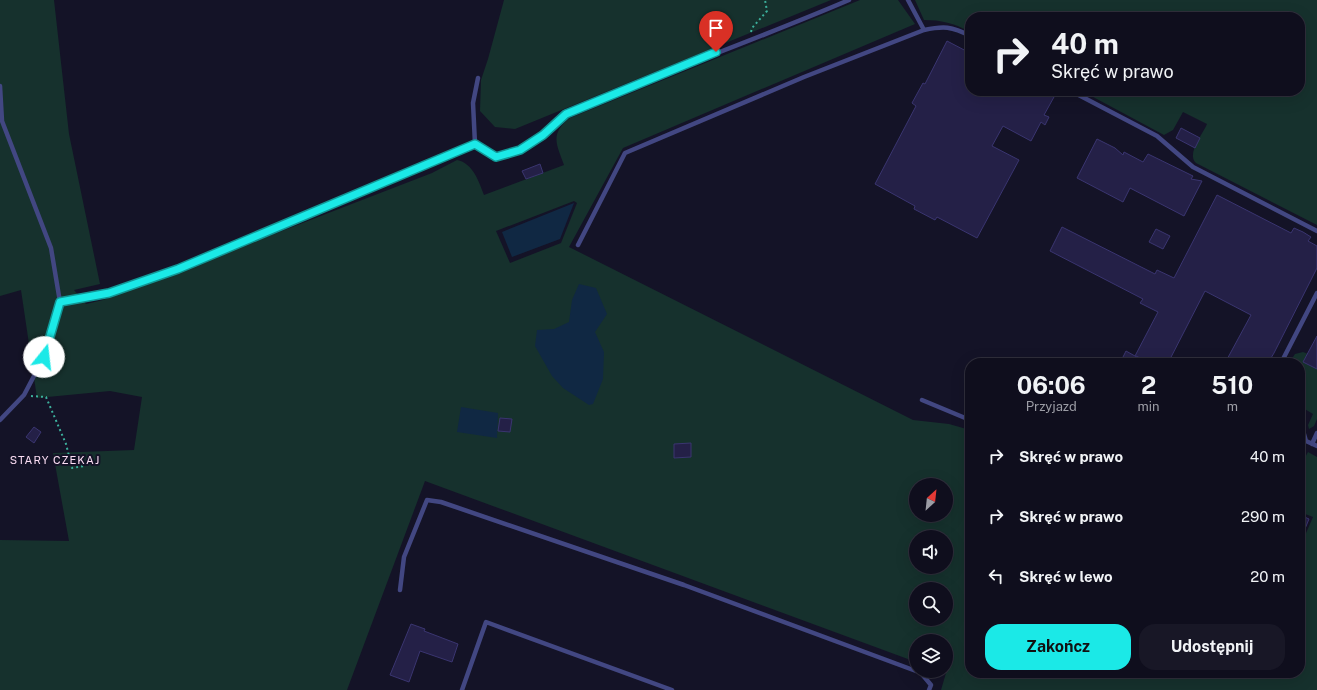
<!DOCTYPE html>
<html lang="pl">
<meta charset="utf-8">
<style>
:root{--surface:#0f0e1d;--page:#181726;--text:#f1f3f6;--muted:#9b9ca4;--line:#2f2e3b;--accent:#1be9e7}
body{margin:0;font-family:"Public Sans",sans-serif;background:var(--page);color:var(--text);height:100vh;display:flex;flex-direction:column;font-size:15px;white-space:nowrap}
*{box-sizing:border-box;margin:0}
p{font-size:13px;color:var(--muted)}
.icon{flex:none;width:22px;height:22px;fill:none;stroke:currentColor;stroke-width:2;stroke-linecap:round;stroke-linejoin:round}
.map{position:relative;flex:1;overflow:hidden}
.sheet{position:absolute;left:965px;top:358px;width:340px;height:320px;display:flex;flex-direction:column;background:var(--surface);border-radius:16px;box-shadow:0 4px 16px #0002,0 0 0 1px var(--line)}
.sheet>*{flex:none}
.hud{position:absolute;left:965px;top:12px;width:340px;height:84px;border-radius:16px;box-shadow:0 4px 16px #0002,0 0 0 1px var(--line);background:#0f0e1d;color:var(--text);overflow:hidden}
.needle{width:26px;rotate:27deg}
.buttons{position:absolute;left:909px;top:478px;display:grid;gap:8px}
.buttons a{display:grid;place-items:center;width:44px;height:44px;border-radius:50%;background:var(--surface);box-shadow:0 4px 16px #0002,0 0 0 1px var(--line);font-size:20px}
.pin{position:absolute;display:grid;place-items:center;width:34px;height:34px;color:#fff;margin:-41px -17px;border-radius:50% 50% 50% 0;rotate:-45deg;box-shadow:0 0 4px #0007}
.pin .icon{rotate:45deg}
.me{position:absolute;width:44px;margin:-22px;rotate:16deg;stroke-linejoin:round;filter:drop-shadow(0 0 3px #0008)}
.turn{display:flex;align-items:center;gap:14px;height:84px;padding:0 20px;font-size:18px}
.turn .icon{width:52px;height:52px;stroke-width:2.5}
.turn b{display:block;font-size:28px;line-height:34px}
.eta{display:flex;justify-content:space-evenly;align-items:center;height:68px;text-align:center}
.eta b{font-size:24px;font-weight:700;line-height:28px}
.action{display:flex;gap:8px;margin-top:auto;padding:8px 20px}
.action a{flex:1;height:46px;border-radius:16px;background:var(--accent);color:#111;font-size:16px;font-weight:700;line-height:46px;text-align:center}
.action a+a{background:var(--page);color:var(--text)}
ul{padding:0;list-style:none}
li{display:flex;align-items:center;gap:12px;height:60px;padding:0 20px}
li div{flex:1}
li b{display:block;font-size:15px}
li em{font-style:normal}
.map>svg:first-child{display:block}
</style>
<div class="map">
<svg width="1317" height="690" viewBox="0 0 1317 690">
<rect width="100%" height="100%" fill="#141327"/>
<!-- green -->
<path fill="#16312d" fill-rule="evenodd" d="M0,0H54L69,134L100,284L74,290L86,304L103,300L432,173L457,160C473,163 479,182 484,195L564,165C557,145 549,134 570,118L860,0H898L915,24L623,148L569,247L913,420L949,424L970,430V673H1300V547L1313,517L1300,512V467L1308,452L1317,457V690H941L946,673L941,671H946V641H916V662L425,481L347,690H0V540L69,541L53,453L134,450L142,397L110,391L37,398L21,290L0,296ZM574,201L577,203L561,243L510,263L496,231ZM916,485H946V515H916ZM916,537H946V567H916ZM916,589H946V619H916Z
M504,0H831L515,129L495,127L480,111L481,80L488,59Z
M915,0H1317V225L1196,163C1186,154 1203,134 1207,124L1183,112L1173,130L1164,135L1082,91H1300V17H970V32C954,23 941,20 924,20Z
M1303,352L1308,354L1304,362L1317,369V419L1314,426L1309,429L1308,425L1313,414L1303,408L1305,404L1300,402V363H1289L1295,354Z"/>
<!-- water -->
<path fill="#102843" d="M574,203L560,239L512,257L502,232Z
M579,284L596,288L607,314L595,332L604,352L603,379L593,404L589,405L563,388L552,376L535,346L537,330L554,329L569,322L572,300Z
M461,407L498,413L497,438L457,432Z"/>
<!-- building -->
<path fill="#242047" stroke="#3a3570" d="M947,41L970,53V91H1043L1054,97L1044,115L1049,117L1045,125L1041,122L1031,141L1003,126L992,146L1019,160L977,238L937,217L935,220L914,209L915,206L875,184L916,106L912,103L923,83L925,84Z
M1181,128L1200,138L1195,148L1176,138Z
M1097,139L1115,148L1123,155L1124,152L1143,162L1148,154L1193,176L1191,179L1202,181L1184,216L1130,188L1123,202L1077,178Z
M540,164L543,173L526,179L522,171Z
M1217,195L1291,233L1294,228L1303,232L1311,237L1308,241L1317,246V268L1274,353L1268,363H1225L1251,315L1205,291L1168,363H1150L1136,356L1132,363H1120L1126,351L1135,356L1158,312L1140,303L1143,299L1050,251L1062,227L1155,274L1157,270L1174,278Z
M1156,229L1170,236L1163,249L1149,242Z
M1317,336V369L1303,362Z
M500,418L512,419L510,432L498,431Z
M34,427L41,432L34,443L26,437Z
M691,443V457L674,458V444Z
M1300,515L1309,519L1300,541Z
M411,624L425,629L424,631L458,644L452,662L420,651L409,682L390,675Z"/>
<g fill="none" stroke-linecap="round" stroke-linejoin="round">
<!-- path -->
<path stroke="#3cb09c" stroke-width="2" stroke-dasharray="2 3" stroke-linecap="butt" d="M751,32L752,28L767,11L765,0
M31,396L46,397L66,444L72,468L85,466"/>
<!-- lane -->
<path stroke="#424782" stroke-width="4.5" d="M908,0L924,30
M478,78L473,103L475,144L496,157C513,152 527,147 542,136C553,128 560,116 572,111C664,72 758,39 849,0
M0,86L2,121L51,248L60,302L44,357L24,395L0,420
M1071,91L1157,136L1193,167L1317,231
M578,245L625,153L804,77L924,30C943,26 952,26 970,36
M60,302L109,293L178,269L475,144
M1281,363L1317,293
M922,400L970,420
M1300,432L1304,434L1306,441L1317,446
M1312,444L1317,433
M1300,445L1306,441
M400,590L404,557L427,500L441,502L684,585L916,671
M917,671L921,673L931,685L929,690
M462,690L486,622L672,690"/>
</g>
<g fill="none" stroke-linecap="round" stroke-linejoin="round">
<!-- route casing -->
<g stroke="#129796" stroke-width="10">
<path id="route" d="M44,357L60,302L109,293L178,269L475,144L496,157L520,150L543,135L566,114L716,52"/>
</g>
<!-- route -->
<use href="#route" stroke="#1be9e7" stroke-width="7"/>
</g>
<g text-anchor="middle" dominant-baseline="central" stroke-width="4" stroke-linejoin="round" paint-order="stroke">
<!-- neighbourhood labels -->
<g font-size="11" letter-spacing="1" fill="#fcdef4" stroke="#141327">
<text x="55" y="460">STARY CZEKAJ</text>
</g>
</g>
</svg>
<div class="buttons">
<a><svg class="needle" viewBox="-14 -14 28 28"><path d="M0-13l5 13h-10z" fill="#e53935"/><path d="M0 13l5-13h-10z" fill="#9b9ca4"/></svg></a>
<a><svg class="icon" aria-label="sound" viewBox="0 0 24 24"><path d="M4 9h4l5-4v14l-5-4H4zM17 9q2 3 0 6"/></svg></a>
<a><svg class="icon" aria-label="search" viewBox="0 0 24 24"><circle cx="10" cy="10" r="6"/><path d="M15 15l6 6"/></svg></a>
<a><svg class="icon" aria-label="layers" viewBox="0 0 24 24"><path d="M12 4l9 5-9 5-9-5zM3 14l9 5 9-5"/></svg></a>
</div>
<div class="pin" style="left:716px;top:52px;background:#d93025"><svg class="icon" aria-label="arrive" viewBox="0 0 24 24"><path d="M6 21V4h12l-3 4 3 4H6"/></svg></div>
<svg class="me" style="left:44px;top:357px" viewBox="-20 -20 40 40"><circle r="19" fill="#fff"/><path d="M0-13L10 11 0 6-10 11z" fill="#1be9e7"/></svg>
<div class="hud">
<div class="turn"><svg class="icon" aria-label="right" viewBox="0 0 24 24"><path d="M7 20v-9h11M14 6l5 5-5 5"/></svg><div><b>40 m</b>Skręć w prawo</div></div>
</div>
<section class="sheet">
<div class="eta">
<div><b>06:06</b><p>Przyjazd</p></div>
<div><b>2</b><p>min</p></div>
<div><b>510</b><p>m</p></div>
</div>
<ul>
<li><svg class="icon" aria-label="right" viewBox="0 0 24 24"><path d="M7 20v-9h11M14 6l5 5-5 5"/></svg><div><b>Skręć w prawo</b></div><em>40 m</em></li>
<li><svg class="icon" aria-label="right" viewBox="0 0 24 24"><path d="M7 20v-9h11M14 6l5 5-5 5"/></svg><div><b>Skręć w prawo</b></div><em>290 m</em></li>
<li><svg class="icon" aria-label="left" viewBox="0 0 24 24"><path d="M17 20v-9H6M10 6l-5 5 5 5"/></svg><div><b>Skręć w lewo</b></div><em>20 m</em></li>
</ul>
<div class="action"><a>Zakończ</a><a>Udostępnij</a></div>
</section>
</div>
